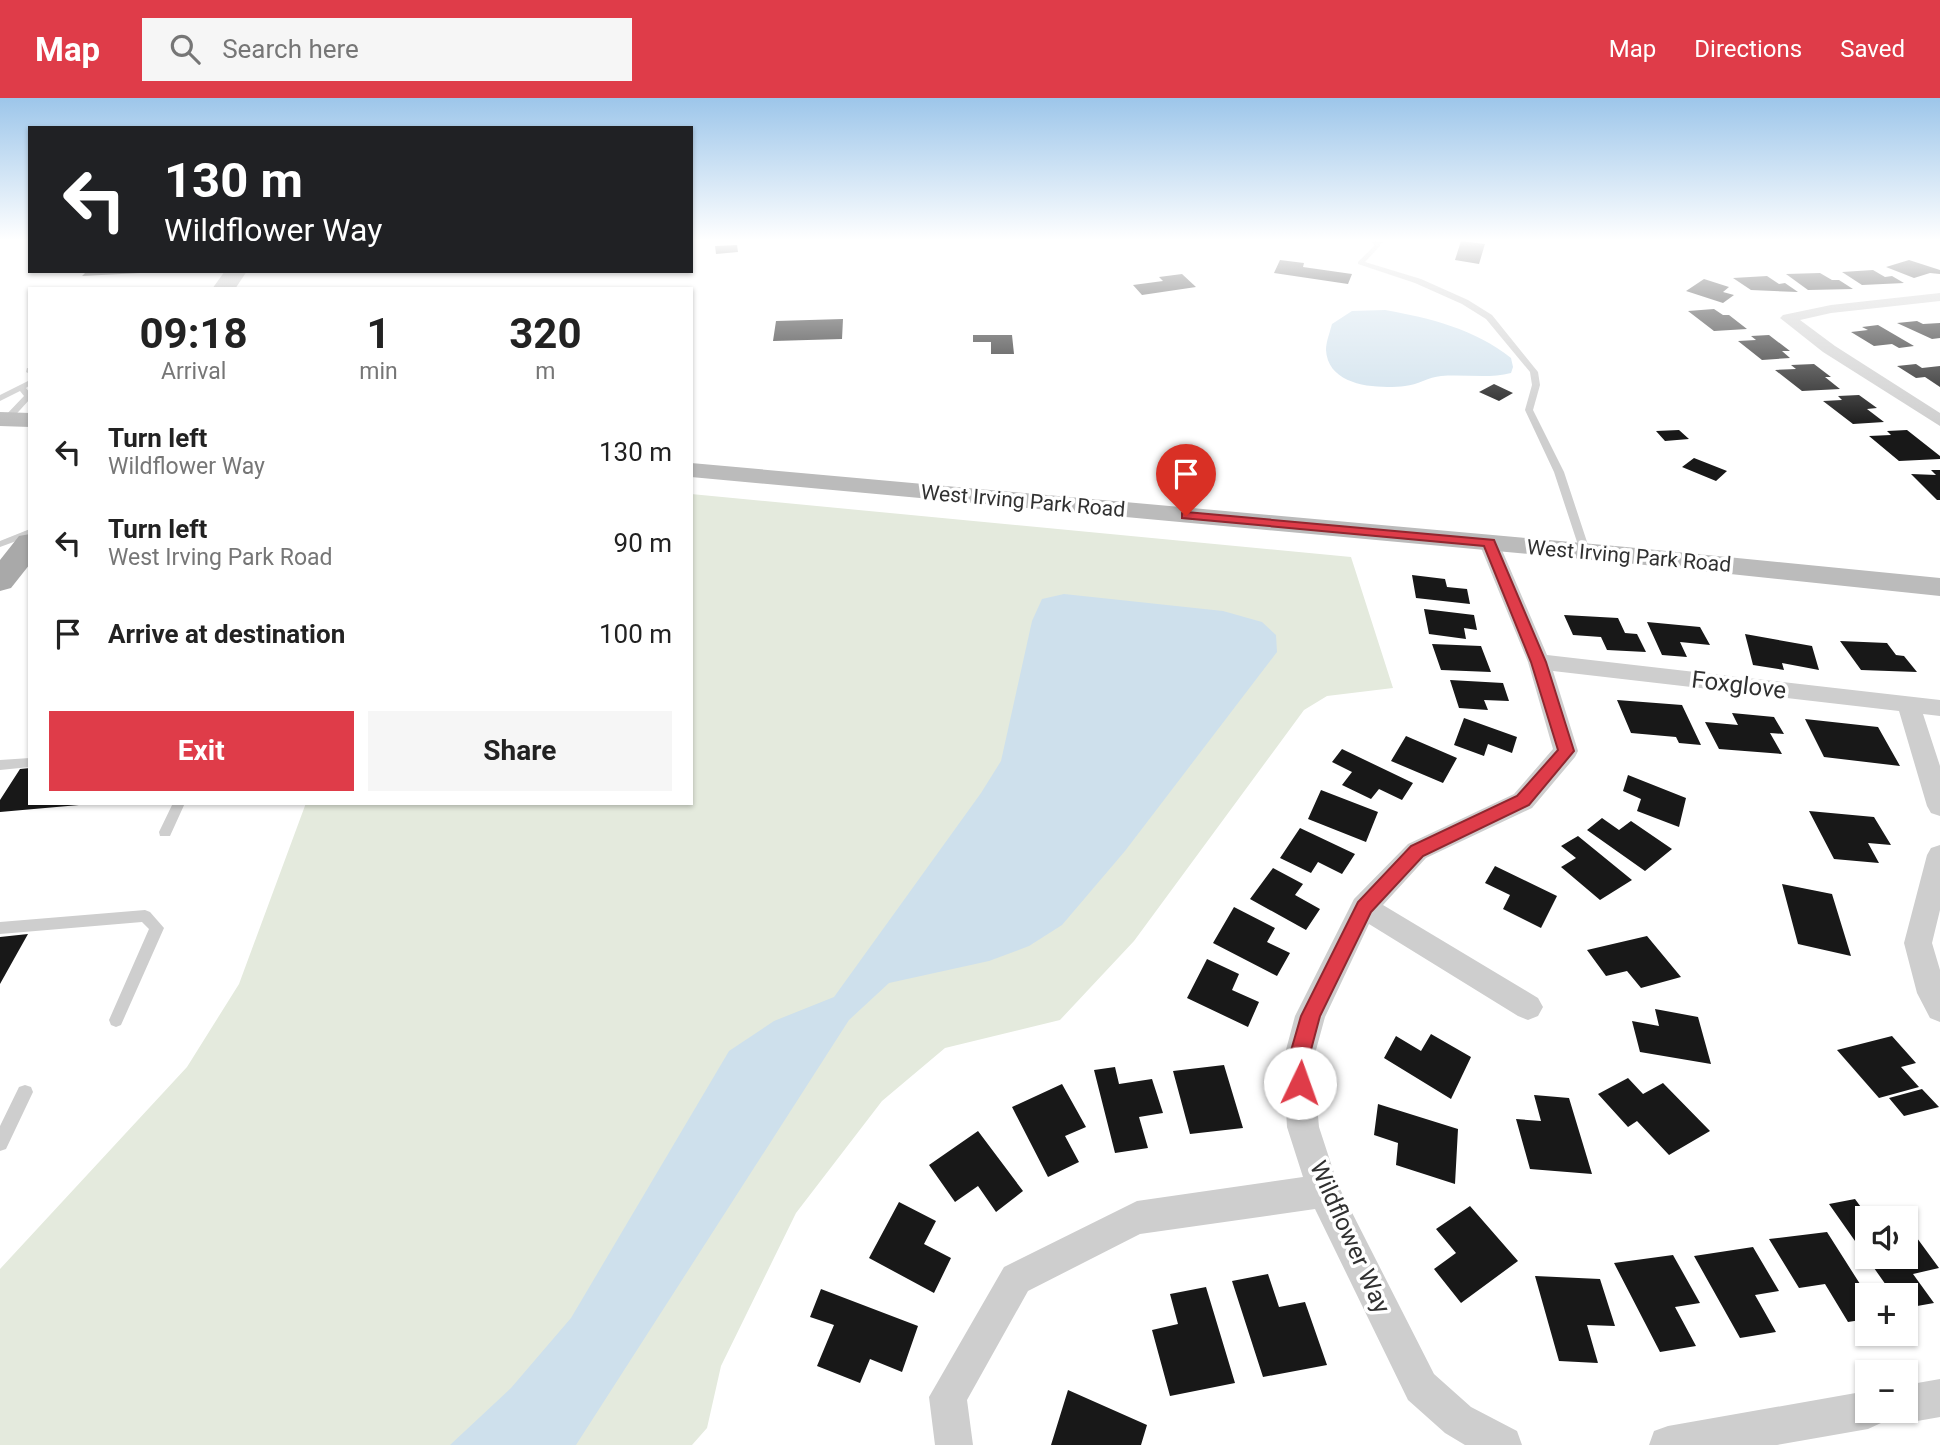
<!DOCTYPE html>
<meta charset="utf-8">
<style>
:root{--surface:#fff;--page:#f6f6f6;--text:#222;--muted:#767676;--accent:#df3c49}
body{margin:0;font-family:Roboto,sans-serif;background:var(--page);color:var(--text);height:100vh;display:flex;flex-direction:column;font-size:26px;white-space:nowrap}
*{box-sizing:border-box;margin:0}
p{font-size:23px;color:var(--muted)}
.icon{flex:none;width:38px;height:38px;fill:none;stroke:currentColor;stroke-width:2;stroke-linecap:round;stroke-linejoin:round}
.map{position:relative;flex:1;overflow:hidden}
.panel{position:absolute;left:28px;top:189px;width:665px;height:518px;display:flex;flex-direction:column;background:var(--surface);border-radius:0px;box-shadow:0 2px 5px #0004}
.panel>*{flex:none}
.top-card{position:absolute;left:28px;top:28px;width:665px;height:147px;border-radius:0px;box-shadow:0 2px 5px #0004;background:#202124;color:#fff;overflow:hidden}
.buttons{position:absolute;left:1855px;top:1108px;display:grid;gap:14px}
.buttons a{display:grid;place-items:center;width:63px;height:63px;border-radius:0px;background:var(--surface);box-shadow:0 2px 5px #0004;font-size:35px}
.pin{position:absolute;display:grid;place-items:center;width:60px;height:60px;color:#fff;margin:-72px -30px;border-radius:50% 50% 50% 0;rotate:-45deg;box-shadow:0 0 7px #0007}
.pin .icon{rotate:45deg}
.me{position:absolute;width:77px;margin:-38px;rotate:3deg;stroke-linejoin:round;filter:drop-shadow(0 0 5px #0008)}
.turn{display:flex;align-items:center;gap:24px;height:147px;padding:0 21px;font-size:32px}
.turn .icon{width:91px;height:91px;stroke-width:2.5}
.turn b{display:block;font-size:49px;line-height:60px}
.eta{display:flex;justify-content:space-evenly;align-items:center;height:119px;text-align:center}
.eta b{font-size:42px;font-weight:700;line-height:49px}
.button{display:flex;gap:14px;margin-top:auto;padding:14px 21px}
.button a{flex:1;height:80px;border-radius:0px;background:var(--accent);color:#fff;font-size:28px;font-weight:700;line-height:80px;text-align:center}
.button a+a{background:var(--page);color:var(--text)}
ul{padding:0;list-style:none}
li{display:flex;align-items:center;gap:21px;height:91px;padding:0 21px}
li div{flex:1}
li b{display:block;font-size:26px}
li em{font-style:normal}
header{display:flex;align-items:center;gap:42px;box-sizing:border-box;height:98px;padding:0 35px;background:var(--accent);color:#fff}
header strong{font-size:33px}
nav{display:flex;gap:38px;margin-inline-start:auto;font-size:24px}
.search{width:490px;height:63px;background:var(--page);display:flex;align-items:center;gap:18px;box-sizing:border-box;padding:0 24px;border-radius:0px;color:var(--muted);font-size:26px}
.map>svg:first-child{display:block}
</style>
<header>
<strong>Map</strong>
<div class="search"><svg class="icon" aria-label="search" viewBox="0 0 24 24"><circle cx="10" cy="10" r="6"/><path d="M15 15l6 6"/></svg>Search here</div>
<nav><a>Map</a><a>Directions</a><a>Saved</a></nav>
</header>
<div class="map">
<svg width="1940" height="1347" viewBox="0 0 1940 1347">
<rect width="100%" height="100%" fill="#fff"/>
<!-- green -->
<path fill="#e4eadd" d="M691,396L1351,459L1393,590L1327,598L1304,612L1134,843L1060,922L945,950L882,1003L796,1115L721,1268L707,1330L692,1347H0V1171L187,969L239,886L306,705H691Z"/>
<!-- water -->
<path fill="#cee0ec" d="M1385,212C1430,220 1475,231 1511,260L1513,269L1511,275C1488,281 1465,276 1441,278C1429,279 1417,287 1405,288C1378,291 1328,289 1326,252C1326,244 1330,234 1332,226L1352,213Z
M1064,496L1223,513L1262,524L1276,537L1277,554L1125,753L1062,827L1029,848L989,863L889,885L849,922L576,1347H450L511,1290L571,1220L729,953L774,923L834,899L981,695L1001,663L1032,523L1042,501Z"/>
<!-- building -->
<path fill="#181818" d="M1461,143L1485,146L1479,166L1455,162Z
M737,147L738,154L716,156L715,148Z
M1280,162L1304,165L1303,169L1352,176L1348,186L1274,175Z
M1909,162L1940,172V176L1930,175L1914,180L1886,169Z
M1873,172L1885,179L1892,178L1904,185L1862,187L1842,174Z
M87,173H140V175L82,178Z
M1820,175L1832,182H1839L1853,191L1808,192L1786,176Z
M1182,176L1196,189L1142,197L1133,187L1163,183L1159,179Z
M1767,178L1779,186L1785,185L1798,194L1751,192L1733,180Z
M1704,181L1729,189L1723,194L1734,197L1723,205L1686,193Z
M1714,211L1723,217H1729L1747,231L1714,233L1688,213Z
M843,221L842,241L773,243L776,223Z
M1917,223L1923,226L1940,225V240L1932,241L1897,225Z
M1878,227L1914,248L1899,250L1892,246L1874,248L1851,234L1868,232L1862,229Z
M973,237H1012L1014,256H991V244H973Z
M1769,237L1790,253H1782L1790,260L1762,262L1738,243L1756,242L1751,238Z
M1814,266L1831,279H1825L1840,291L1802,293L1775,272L1796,271L1791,267Z
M1916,266L1922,270L1940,268V289L1925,279L1916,280L1897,268Z
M1494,286L1513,295L1499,303L1479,294Z
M1859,297L1877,310L1867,311L1884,324L1853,326L1823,303L1842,302L1838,298Z
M1679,332L1689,341L1665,343L1656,333Z
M1907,332L1940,358V361L1899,363L1869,338L1891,337L1887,333Z
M1694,360L1727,373L1716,383L1682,369Z
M1931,372H1940V402H1937L1911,376L1936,377Z
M1412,477L1445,481L1447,489L1467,491L1470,506L1416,500Z
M1424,511L1474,517L1477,532L1464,530L1466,541L1429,536Z
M1564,517L1618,520L1625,535L1637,536L1646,554L1607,552L1601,539L1573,537Z
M1647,524L1700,529L1710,547L1680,544L1687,559L1662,557Z
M1745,536L1812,548L1819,572L1782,565L1784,572L1753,567Z
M1840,543L1887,545L1896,557L1904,558L1917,574L1861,572Z
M1432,546L1481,548L1491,574L1441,572Z
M1450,582L1503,585L1509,603L1484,602L1488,612L1459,610Z
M1617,602L1682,607L1701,647L1679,645L1676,639L1631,635Z
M1732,615L1774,619L1784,636L1770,635L1782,656L1719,651L1705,624L1738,627Z
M1464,620L1517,639L1512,655L1488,646L1484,658L1454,647Z
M1805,621L1878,629L1900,668L1824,659Z
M1406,638L1457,660L1443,685L1391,663Z
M1342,651L1413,685L1402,702L1379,691L1371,701L1342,687L1352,674L1332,664Z
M30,670V705L79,707L0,714V702L20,671Z
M1628,677L1686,700L1679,729L1637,713L1641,701L1623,693Z
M1321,692L1378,714L1366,744L1308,721Z
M1809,713L1874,719L1891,747L1868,745L1879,765L1834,761Z
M1602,720L1619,732L1631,723L1672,751L1645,773L1587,732Z
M1300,730L1355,756L1342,776L1318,764L1311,775L1280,760Z
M1578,738L1632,782L1600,802L1561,769L1576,760L1561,748Z
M1495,768L1557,798L1541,830L1503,811L1510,797L1485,785Z
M1273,770L1303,786L1295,797L1320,811L1306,832L1250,801Z
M1782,786L1832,796L1851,858L1798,846Z
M1234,809L1275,830L1267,844L1290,855L1277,878L1213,845Z
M28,836L19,852L0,886V839Z
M1647,838L1681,879L1641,890L1627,873L1606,878L1587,852Z
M1207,861L1239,876L1232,892L1259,904L1248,929L1187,900Z
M1655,911L1698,919L1711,966L1640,954L1632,923L1659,928Z
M1431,936L1471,959L1451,1001L1384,960L1396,938L1421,953Z
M1892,938L1916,965L1901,969L1919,989L1879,1000L1837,952Z
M1224,967L1243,1030L1190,1036L1173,973Z
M1115,969L1119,986L1152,981L1163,1015L1139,1019L1148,1050L1115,1055L1094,972Z
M1628,980L1643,996L1663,985L1710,1033L1669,1057L1637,1023L1628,1029L1598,996Z
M1062,986L1086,1029L1065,1038L1079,1064L1048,1079L1012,1009Z
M1922,991L1939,1009L1904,1018L1889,1000Z
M1534,997L1569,1000L1592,1076L1530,1071L1516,1021L1541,1023Z
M1378,1006L1458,1031L1455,1086L1396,1067L1398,1045L1374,1037Z
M978,1033L1023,1093L996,1114L978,1088L955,1104L929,1067Z
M1855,1101L1869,1120H1867V1158H1906V1125L1939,1170L1913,1176L1934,1205L1906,1210V1197H1893L1829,1106Z
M899,1104L936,1123L924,1146L951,1160L934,1195L869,1160Z
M1470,1108L1518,1163L1461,1205L1434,1171L1456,1155L1436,1131Z
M1827,1134L1867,1197V1221L1848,1224L1825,1186L1799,1190L1769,1141Z
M1753,1149L1779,1193L1755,1197L1776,1234L1740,1240L1694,1158Z
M1673,1157L1700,1205L1675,1209L1696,1248L1660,1254L1614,1165Z
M1268,1176L1279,1209L1305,1204L1327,1267L1263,1279L1232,1183Z
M1535,1178L1600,1181L1615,1228L1587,1227L1598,1265L1559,1263Z
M1206,1189L1235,1285L1170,1298L1152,1232L1178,1226L1170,1196Z
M821,1191L918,1228L902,1274L870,1261L860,1285L817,1268L834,1227L810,1219Z
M1068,1292L1147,1327L1141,1347H1051Z"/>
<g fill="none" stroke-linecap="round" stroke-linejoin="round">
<!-- lane -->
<path fill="#cecece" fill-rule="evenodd" d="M1374,143H1380V148L1365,164L1421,181L1468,202L1492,217L1538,274L1540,287L1533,312L1564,374L1590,453L1589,455L1585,456L1580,453L1554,374L1525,312L1532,287L1530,274L1486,221L1462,206L1415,185L1358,166V164L1374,148Z
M27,270H30V276L26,274Z
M30,282V287L26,290L30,295V301L10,323H4V319L24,298L20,293L0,303V297Z
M30,431V438L0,449V443Z
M30,660V669L0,672V662Z
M173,705H185L170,738H160L159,734Z
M145,812L150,814L164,830L121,927L116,929L111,927L109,922L149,831L142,824L0,836V824Z
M25,987L31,989L33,994L6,1051L0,1053V1028L19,989Z"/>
<!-- street -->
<path fill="#cecece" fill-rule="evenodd" d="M1369,143H1383L1384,144L1377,148Z
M1940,195V203L1831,215L1800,222L1835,248L1940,315V328L1823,254L1780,220L1783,217L1831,207Z
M1489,439L1496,441L1499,445L1547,557L1940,602V618L1923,616L1940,668V718L1931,715L1927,708L1899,613L1553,573L1578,653L1575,659L1532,710L1426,760L1383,807L1538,900L1543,909L1538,918L1528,922L1518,918L1369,826L1325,919L1313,963L1319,1029L1338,1087L1434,1276L1471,1309L1517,1333L1522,1347H1465L1445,1335L1408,1302L1315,1111L1140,1136L1028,1193L967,1302L973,1347H935L929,1299L1004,1169L1137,1103L1303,1079L1287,1029L1283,963L1295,918L1354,801L1408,746L1514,696L1553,651L1528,564L1479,445L1482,441Z
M1940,747V812L1932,845L1940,872V924L1930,920L1917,895L1904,845L1927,757L1931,750Z
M1940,1281V1319L1906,1325L1893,1319L1890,1312H1906V1287Z
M1867,1293V1312H1887L1881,1325L1868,1331L1777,1347H1649L1654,1333L1668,1328Z"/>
<!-- secondary -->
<path fill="#bbb" fill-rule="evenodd" d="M0,314L30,315V329L0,328Z
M691,365L1626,449L1940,480V498L1626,465L691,379Z"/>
<!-- primary -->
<path fill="#a9a9a9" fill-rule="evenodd" d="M225,173H247L235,191H212Z
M30,436V466L11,490L0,493V462L19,438Z"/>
</g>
<!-- sky -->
<linearGradient id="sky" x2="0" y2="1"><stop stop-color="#9dc6ea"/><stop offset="0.43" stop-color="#fff"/><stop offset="1" stop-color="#fff" stop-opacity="0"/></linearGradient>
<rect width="1940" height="331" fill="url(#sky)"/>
<!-- route -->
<path fill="#df3c49" stroke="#91272f" stroke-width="2" d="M1186,414L1494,442L1546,564L1574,653L1529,707L1423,758L1371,814L1320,918L1308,963L1310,985L1307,992L1300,995L1293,992L1288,963L1301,918L1358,804L1411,748L1517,698L1558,652L1531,564L1484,448L1182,420V415Z"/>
<g text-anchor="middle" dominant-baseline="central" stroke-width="7" stroke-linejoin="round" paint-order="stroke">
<!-- far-street labels -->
<g font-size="21" fill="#313131" stroke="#fff">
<text transform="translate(1023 403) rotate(5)">West Irving Park Road</text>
<text transform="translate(1629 458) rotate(5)">West Irving Park Road</text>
</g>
<!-- street labels -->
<g font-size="24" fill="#313131" stroke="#fff">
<text transform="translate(1739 587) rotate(7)">Foxglove</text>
<text transform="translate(1350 1139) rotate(66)">Wildflower Way</text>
</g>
</g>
</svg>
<div class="buttons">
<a><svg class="icon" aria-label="sound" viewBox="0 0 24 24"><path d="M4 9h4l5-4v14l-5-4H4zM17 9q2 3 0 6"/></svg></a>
<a>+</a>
<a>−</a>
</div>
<div class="pin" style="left:1186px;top:418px;background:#d93025"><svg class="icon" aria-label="arrive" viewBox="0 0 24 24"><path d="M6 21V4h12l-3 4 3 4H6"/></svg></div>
<svg class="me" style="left:1300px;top:985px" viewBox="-20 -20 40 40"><circle r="19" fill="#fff"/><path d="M0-13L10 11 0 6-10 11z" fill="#df3c49"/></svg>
<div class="top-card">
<div class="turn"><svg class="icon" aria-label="left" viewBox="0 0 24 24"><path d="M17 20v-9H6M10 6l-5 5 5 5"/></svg><div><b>130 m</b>Wildflower Way</div></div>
</div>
<section class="panel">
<div class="eta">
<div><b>09:18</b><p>Arrival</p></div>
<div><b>1</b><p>min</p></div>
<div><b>320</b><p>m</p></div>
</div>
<ul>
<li><svg class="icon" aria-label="left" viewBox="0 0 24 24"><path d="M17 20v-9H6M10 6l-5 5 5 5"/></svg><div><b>Turn left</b><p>Wildflower Way</p></div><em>130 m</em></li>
<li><svg class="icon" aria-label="left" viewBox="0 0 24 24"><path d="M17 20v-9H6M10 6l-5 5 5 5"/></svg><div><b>Turn left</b><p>West Irving Park Road</p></div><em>90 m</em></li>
<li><svg class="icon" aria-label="arrive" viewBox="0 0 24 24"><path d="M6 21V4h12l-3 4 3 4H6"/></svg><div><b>Arrive at destination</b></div><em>100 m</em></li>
</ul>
<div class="button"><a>Exit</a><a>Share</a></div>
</section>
</div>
